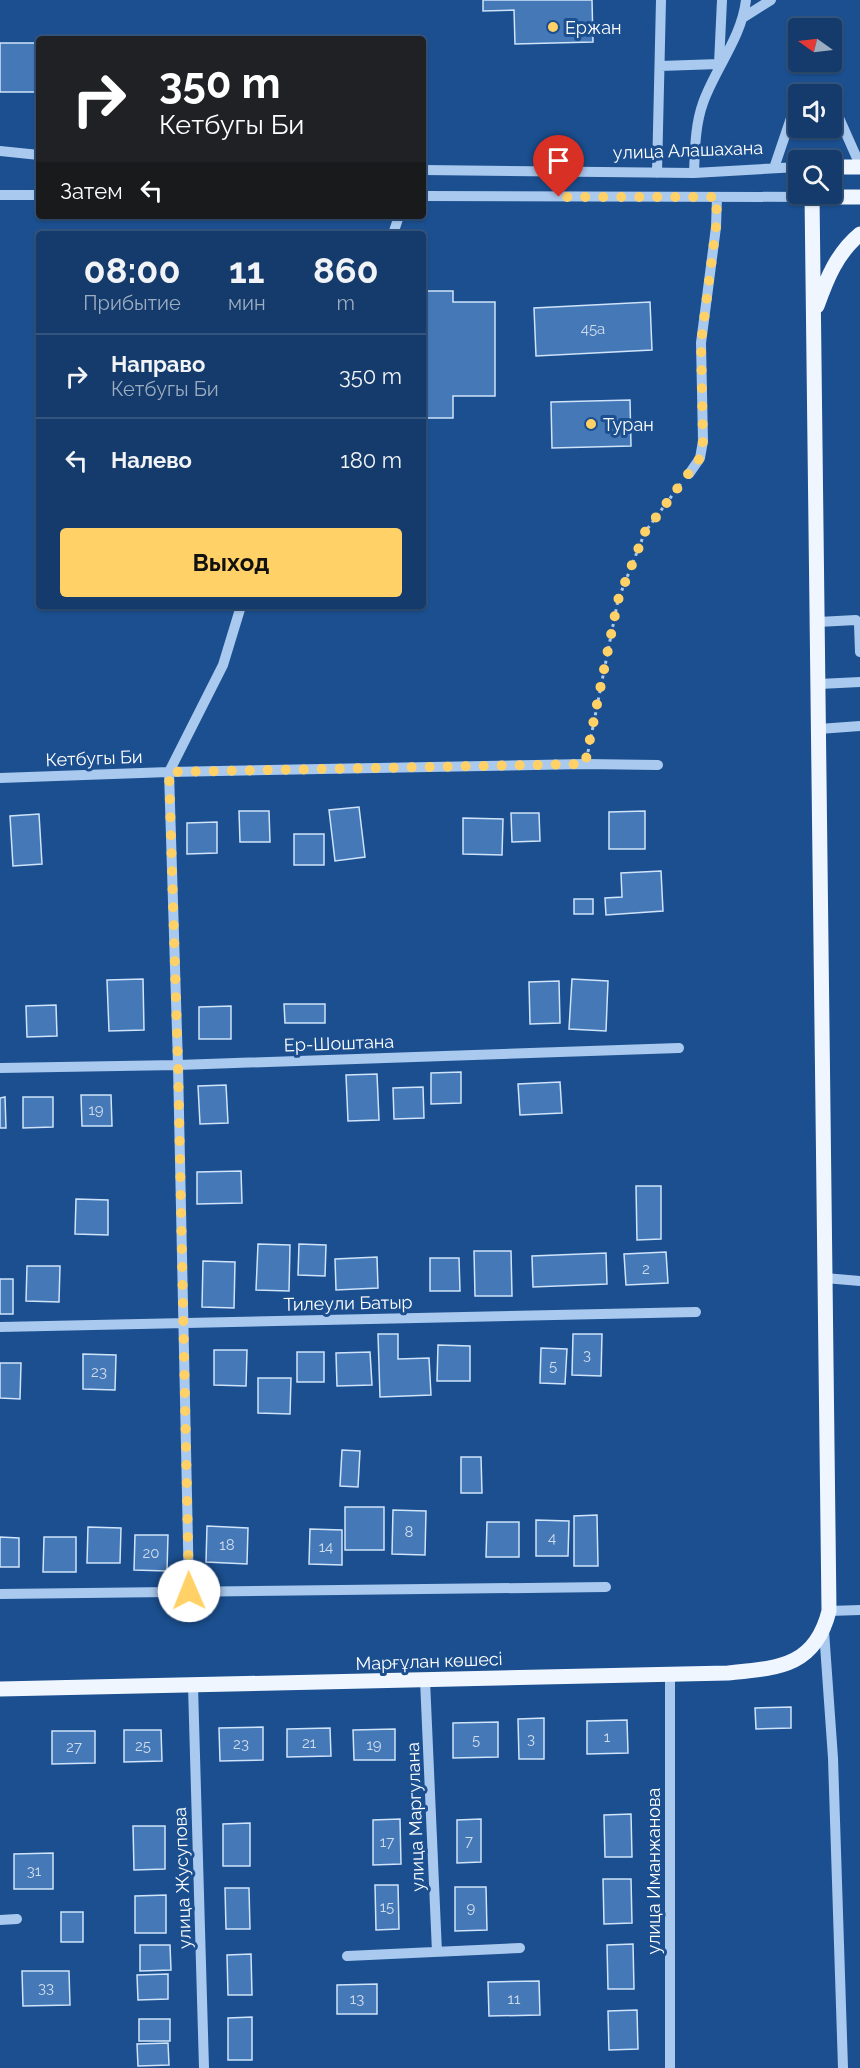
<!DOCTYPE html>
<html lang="ru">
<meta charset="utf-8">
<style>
:root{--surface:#143b6b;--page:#1d4271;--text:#f1f3f6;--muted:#9dadc1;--line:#33557e;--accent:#ffd166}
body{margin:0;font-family:Raleway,sans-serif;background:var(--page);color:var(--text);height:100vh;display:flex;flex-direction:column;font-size:22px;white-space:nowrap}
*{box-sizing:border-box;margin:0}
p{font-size:20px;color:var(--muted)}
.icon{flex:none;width:33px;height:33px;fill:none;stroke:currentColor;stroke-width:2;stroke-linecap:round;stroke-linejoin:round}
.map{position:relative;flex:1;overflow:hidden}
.panel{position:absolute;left:36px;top:231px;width:390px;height:378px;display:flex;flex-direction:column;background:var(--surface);border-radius:6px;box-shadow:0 2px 4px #0004,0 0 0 2px var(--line)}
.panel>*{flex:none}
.hud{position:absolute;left:36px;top:36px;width:390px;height:183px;border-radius:6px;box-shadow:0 2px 4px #0004,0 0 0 2px var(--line);background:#202124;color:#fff;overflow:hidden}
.needle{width:39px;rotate:284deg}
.tools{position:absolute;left:788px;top:18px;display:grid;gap:12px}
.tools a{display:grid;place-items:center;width:54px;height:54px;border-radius:6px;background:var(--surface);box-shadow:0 2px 4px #0004,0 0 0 2px var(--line);font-size:30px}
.pin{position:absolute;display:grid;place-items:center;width:51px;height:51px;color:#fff;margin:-62px -26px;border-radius:50% 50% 50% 0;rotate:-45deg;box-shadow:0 0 6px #0007}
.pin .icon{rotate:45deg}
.me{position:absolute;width:66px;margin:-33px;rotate:359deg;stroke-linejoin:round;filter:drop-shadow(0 0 4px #0008)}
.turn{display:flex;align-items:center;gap:21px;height:126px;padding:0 24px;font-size:27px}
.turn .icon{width:78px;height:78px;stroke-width:2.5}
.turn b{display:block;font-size:42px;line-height:51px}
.then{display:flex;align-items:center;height:57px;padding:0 24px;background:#0003;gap:12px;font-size:22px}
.eta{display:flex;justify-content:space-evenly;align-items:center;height:102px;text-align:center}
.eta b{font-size:36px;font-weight:700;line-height:42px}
.cta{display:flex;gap:12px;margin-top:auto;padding:12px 24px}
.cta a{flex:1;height:69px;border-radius:6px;background:var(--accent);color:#111;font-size:24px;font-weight:700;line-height:69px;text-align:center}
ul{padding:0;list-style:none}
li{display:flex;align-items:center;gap:18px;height:84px;padding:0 24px;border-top:2px solid var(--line)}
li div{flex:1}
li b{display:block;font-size:22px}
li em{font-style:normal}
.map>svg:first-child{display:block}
</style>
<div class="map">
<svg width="860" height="2068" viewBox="0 0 860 2068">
<rect width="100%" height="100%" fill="#1b4f8f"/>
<!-- building -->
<path fill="#4478b7" stroke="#cfe3fa" stroke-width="1.5" d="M483,0H592L593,42L515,44L514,10L483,11Z
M0,43H39V92H0Z
M425,291H453V302H495V396H453V418H423V302H425Z
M650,302L652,350L536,356L534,308Z
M630,400L631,446L552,448L551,402Z
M359,807L365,857L335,861L329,810Z
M239,811H269L270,842H240Z
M645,811V849H609V812Z
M511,813H539L540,841L512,842Z
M39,814L42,864L13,866L10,816Z
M463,818L503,819L502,855L463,854Z
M217,822V853L187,854V823Z
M294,834H324V865H294Z
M661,871L663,911L606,915L605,898L622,897L621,873Z
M574,899H593V914H574Z
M143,979L144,1030L109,1031L107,980Z
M572,979L608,981L606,1031L569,1029Z
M559,981L560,1023L530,1024L529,982Z
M284,1004H325V1023H285Z
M56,1005L57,1036L27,1037L26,1006Z
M231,1006V1039H199V1007Z
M461,1072V1103L431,1104V1073Z
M377,1074L379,1120L348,1121L346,1075Z
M560,1082L562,1113L520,1115L518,1084Z
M226,1085L228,1123L200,1124L198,1086Z
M423,1087L424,1118L394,1119L393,1088Z
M81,1095H111L112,1126H82Z
M5,1097L6,1128H0V1098Z
M23,1097H53V1127L23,1128Z
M241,1171L242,1203L197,1204V1172Z
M636,1186H661V1239L637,1240Z
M76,1199L108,1200V1235L75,1234Z
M258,1244L290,1245L289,1291L256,1290Z
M299,1244L326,1245L325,1276L298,1275Z
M474,1251H511L512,1296H475Z
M666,1252L668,1283L626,1285L624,1254Z
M606,1253L607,1284L533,1287L532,1256Z
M377,1257L378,1288L336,1290L335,1259Z
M430,1258H459L460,1291H430Z
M203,1261L235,1262L234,1308L202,1307Z
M27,1266H60L59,1302L26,1301Z
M0,1279H13V1314H0Z
M378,1334H398V1359L429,1358L431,1395L380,1397Z
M573,1334H602L601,1376L572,1375Z
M438,1345L470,1346V1381H437Z
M541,1348L567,1349L565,1384L540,1383Z
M214,1350H247L246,1386L214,1385Z
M297,1352H324V1382H297Z
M370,1352L372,1385L337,1386L336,1353Z
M83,1354L116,1355L115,1390L83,1389Z
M0,1363H21L20,1399L0,1398Z
M258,1378H291L290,1414L258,1413Z
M342,1450L360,1451L358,1487L340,1486Z
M461,1457H481L482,1493H461Z
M345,1507H384V1550H345Z
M393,1510L426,1511L425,1555L392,1554Z
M597,1515L598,1566H574V1516Z
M536,1520L569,1521L568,1556H536Z
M487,1522H519V1557H486Z
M207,1526L248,1528L247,1564L206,1562Z
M88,1527L121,1528L120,1563H87Z
M310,1529L342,1530V1565L309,1564Z
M135,1535H168L167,1571L134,1570Z
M0,1537L19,1538V1567H0Z
M44,1537H76V1572H43Z
M791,1707V1728L756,1729L755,1708Z
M544,1718V1759H519L518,1719Z
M627,1720L628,1753L587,1754V1721Z
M498,1722V1757L453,1758V1723Z
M263,1727V1760L220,1761L219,1728Z
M330,1728L331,1756L287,1757V1729Z
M395,1729V1760H354L353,1730Z
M124,1730H161L162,1761L124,1762Z
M52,1731H95V1763L52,1764Z
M631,1814L632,1857H605L604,1815Z
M400,1819L401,1864L373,1865V1820Z
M481,1819V1862L457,1863V1820Z
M250,1823V1866H223V1824Z
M133,1826H165V1869L134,1870Z
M53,1853V1889H14V1854Z
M603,1879H631L632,1923L604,1924Z
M375,1885H398L399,1929L376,1930Z
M455,1887H486L487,1930L455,1931Z
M225,1888H249L250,1929H226Z
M166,1895V1933H135V1896Z
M61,1912H83V1942H61Z
M633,1944L634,1989H608L607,1945Z
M140,1945H170L171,1970L140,1971Z
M251,1954L252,1995H228L227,1955Z
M22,1971H69L70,2005L23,2006Z
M168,1974V1999L138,2000L137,1975Z
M539,1981L540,2015L489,2016L488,1982Z
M377,1984V2014H337V1985Z
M637,2010L638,2049L609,2050L608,2011Z
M252,2017V2060H228V2018Z
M139,2019H170V2041H139Z
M168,2043L169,2065L138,2066L137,2044Z"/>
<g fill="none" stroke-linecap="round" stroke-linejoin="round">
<!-- path -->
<path stroke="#a9c9ee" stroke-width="3" stroke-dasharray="3 4.5" stroke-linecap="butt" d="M588,752L618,600L645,532L682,482"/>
<!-- minor -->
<path stroke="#a9c9ee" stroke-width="10" d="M744,17L771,0
M660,66L719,64L722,0
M831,111H836L860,165
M0,151L39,155
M774,168L793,112H798
M423,170L694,173L798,167
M657,173L661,0
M694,173C695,150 695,125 703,103C715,69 742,37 746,0
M0,195H39
M423,196L812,197
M393,234L399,216
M689,474L700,458L703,441L701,343L716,227L717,197
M818,622L856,620L859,624L860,652
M819,684L860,682
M819,729L860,726
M0,778L169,772L585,764L658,765
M0,1068L178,1065L679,1048
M825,1278L860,1281
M0,1327L696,1312
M189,1591L178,1065L169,772L223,665L241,606
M0,1594L606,1587
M829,1611L860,1610
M824,1631L833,1758L843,2068
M670,1673V2068
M425,1680L437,1952
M193,1686L204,2068
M0,1920L17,1919
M347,1956L520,1948"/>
<!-- major -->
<path stroke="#f0f6ff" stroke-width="15" d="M831,167H860
M812,197H860
M817,306C827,278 837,253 860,234
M0,1689L728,1673C778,1668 815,1667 829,1611L812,194"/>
</g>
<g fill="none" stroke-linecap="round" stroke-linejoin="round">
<!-- route -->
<path stroke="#ffd166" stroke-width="10" stroke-dasharray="0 18" d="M189,1591L178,1065L169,772L585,764L618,600L645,532L700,458L703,441L701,343L716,227L717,197H559"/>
</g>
<!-- markers -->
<g fill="#ffd166" stroke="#1b4f8f" stroke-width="2">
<circle cx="553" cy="27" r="6"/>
<circle cx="591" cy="424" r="6"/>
</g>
<g text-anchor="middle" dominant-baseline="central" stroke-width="6" stroke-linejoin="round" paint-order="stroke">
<!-- number labels -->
<g font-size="15" fill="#d0dded">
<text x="593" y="329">45а</text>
<text x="96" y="1110">19</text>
<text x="646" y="1269">2</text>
<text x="587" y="1355">3</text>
<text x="553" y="1366">5</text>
<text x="99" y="1372">23</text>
<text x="409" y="1532">8</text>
<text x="552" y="1538">4</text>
<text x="227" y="1545">18</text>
<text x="326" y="1547">14</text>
<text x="151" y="1553">20</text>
<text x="607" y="1737">1</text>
<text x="531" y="1739">3</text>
<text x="476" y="1740">5</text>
<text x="309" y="1743">21</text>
<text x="241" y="1744">23</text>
<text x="374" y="1745">19</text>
<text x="143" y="1746">25</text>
<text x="74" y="1747">27</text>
<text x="469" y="1841">7</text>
<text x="387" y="1842">17</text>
<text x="34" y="1871">31</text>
<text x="387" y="1907">15</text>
<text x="471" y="1908">9</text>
<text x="46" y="1988">33</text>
<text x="357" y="1999">13</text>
<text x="514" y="1999">11</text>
</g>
<!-- poi labels -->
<g font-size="18" fill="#fff" stroke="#1b4f8f" text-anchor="start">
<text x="565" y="27">Ержан</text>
<text x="603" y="424">Туран</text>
</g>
<!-- street labels -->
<g font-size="18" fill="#fff" stroke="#1b4f8f">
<text transform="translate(688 150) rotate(-2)">улица Алашахана</text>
<text transform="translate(94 758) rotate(-2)">Кетбугы Би</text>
<text transform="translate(339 1043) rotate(-2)">Ер-Шоштана</text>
<text transform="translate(348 1303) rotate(-1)">Тилеули Батыр</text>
<text transform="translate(429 1661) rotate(-2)">Марғұлан көшесі</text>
<text transform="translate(415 1817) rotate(-92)">улица Маргулана</text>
<text transform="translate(653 1871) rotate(-90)">улица Иманжанова</text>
<text transform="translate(182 1878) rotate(-92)">улица Жусупова</text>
</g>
</g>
</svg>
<div class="tools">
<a><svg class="needle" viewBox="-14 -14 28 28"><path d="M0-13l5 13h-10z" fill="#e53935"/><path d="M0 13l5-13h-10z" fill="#9dadc1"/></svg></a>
<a><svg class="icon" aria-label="sound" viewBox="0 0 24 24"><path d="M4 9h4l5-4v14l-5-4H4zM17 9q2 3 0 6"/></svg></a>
<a><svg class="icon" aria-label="search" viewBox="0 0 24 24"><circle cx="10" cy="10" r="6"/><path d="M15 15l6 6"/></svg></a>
</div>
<div class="pin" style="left:559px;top:197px;background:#d93025"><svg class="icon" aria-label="arrive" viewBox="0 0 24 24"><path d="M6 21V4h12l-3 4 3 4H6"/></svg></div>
<svg class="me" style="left:189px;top:1591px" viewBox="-20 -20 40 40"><circle r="19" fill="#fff"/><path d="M0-13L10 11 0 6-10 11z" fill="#ffd166"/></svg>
<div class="hud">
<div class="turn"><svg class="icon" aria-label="right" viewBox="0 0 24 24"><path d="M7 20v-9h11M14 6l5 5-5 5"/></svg><div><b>350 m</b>Кетбугы Би</div></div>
<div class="then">Затем<svg class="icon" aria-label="left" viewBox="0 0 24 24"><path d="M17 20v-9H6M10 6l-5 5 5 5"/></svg></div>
</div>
<section class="panel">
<div class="eta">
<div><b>08:00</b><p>Прибытие</p></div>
<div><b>11</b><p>мин</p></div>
<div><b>860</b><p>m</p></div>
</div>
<ul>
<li><svg class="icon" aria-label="right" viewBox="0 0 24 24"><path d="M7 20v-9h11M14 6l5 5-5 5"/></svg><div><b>Направо</b><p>Кетбугы Би</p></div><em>350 m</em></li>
<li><svg class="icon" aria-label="left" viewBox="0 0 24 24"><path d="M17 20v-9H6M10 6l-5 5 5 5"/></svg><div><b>Налево</b></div><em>180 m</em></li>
</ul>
<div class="cta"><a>Выход</a></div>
</section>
</div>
